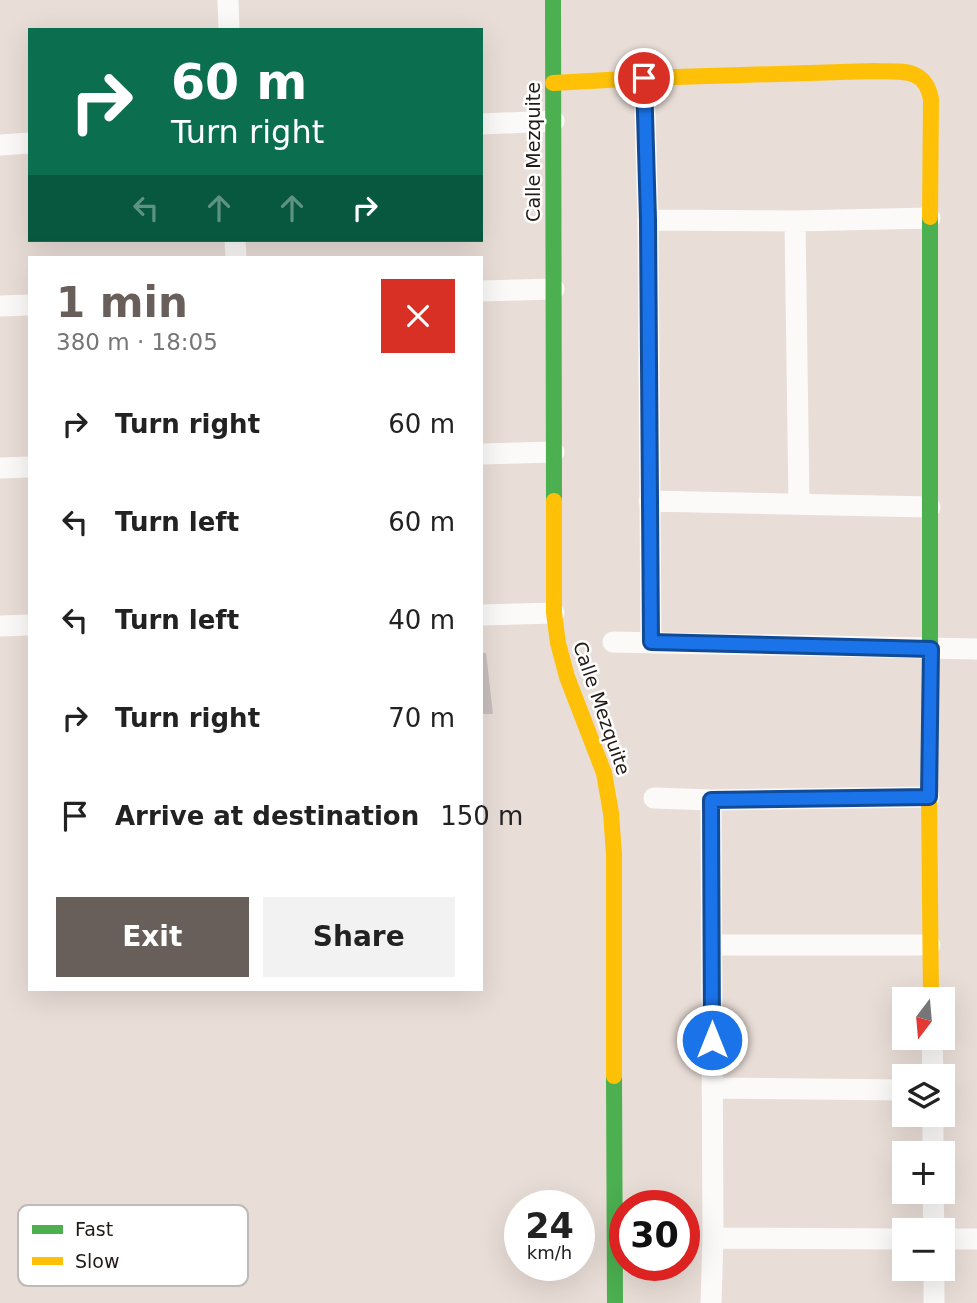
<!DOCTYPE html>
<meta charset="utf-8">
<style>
:root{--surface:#fff;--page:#f2f2f2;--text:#222;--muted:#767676;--accent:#685e5a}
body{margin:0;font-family:"DejaVu Sans",sans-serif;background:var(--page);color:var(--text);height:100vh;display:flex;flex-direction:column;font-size:26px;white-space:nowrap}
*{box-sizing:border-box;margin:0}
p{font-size:23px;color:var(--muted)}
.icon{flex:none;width:38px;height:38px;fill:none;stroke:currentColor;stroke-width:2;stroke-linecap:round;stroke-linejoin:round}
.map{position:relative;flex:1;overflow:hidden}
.sheet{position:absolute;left:28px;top:256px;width:455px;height:735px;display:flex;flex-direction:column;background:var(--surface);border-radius:0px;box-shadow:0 7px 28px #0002}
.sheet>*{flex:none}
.banner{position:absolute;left:28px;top:28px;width:455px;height:214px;border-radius:0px;box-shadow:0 7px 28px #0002;background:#0b6e4f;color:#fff;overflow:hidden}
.needle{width:46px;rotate:196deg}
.tools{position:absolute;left:892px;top:987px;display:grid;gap:14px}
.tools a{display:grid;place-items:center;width:63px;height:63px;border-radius:0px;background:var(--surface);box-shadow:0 7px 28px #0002;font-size:35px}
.speed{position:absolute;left:504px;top:1190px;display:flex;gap:14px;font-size:35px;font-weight:700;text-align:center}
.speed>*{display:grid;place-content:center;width:91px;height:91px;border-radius:50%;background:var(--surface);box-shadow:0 7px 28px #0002;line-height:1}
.speed small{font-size:18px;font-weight:400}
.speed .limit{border:10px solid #d22;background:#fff;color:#111}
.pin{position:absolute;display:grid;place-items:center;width:60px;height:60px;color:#fff;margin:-30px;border:4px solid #fff;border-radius:50%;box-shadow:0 2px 7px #0007}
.me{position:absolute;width:77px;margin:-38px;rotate:0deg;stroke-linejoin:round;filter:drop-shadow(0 0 5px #0008)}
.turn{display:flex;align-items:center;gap:24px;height:147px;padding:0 28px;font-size:32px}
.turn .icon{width:91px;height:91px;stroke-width:2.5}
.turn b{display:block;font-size:49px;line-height:60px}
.lanes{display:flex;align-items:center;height:66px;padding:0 28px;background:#0003;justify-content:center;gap:35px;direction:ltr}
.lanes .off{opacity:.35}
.round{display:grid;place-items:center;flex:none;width:74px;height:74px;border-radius:0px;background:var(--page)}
.head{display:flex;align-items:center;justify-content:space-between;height:119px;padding:0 28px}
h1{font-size:42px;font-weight:600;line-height:52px;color:var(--accent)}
.action{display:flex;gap:14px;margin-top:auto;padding:14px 28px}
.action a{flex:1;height:80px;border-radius:0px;background:var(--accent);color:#fff;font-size:28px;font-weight:600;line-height:80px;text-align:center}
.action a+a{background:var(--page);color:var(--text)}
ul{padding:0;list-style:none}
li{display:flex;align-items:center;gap:21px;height:98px;padding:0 28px}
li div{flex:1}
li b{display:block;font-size:26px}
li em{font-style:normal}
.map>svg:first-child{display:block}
</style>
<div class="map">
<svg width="977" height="1303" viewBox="0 0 977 1303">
<rect width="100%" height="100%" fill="#e9ddd7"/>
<!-- building -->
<path fill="#c9bfbe" d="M481,653H486L493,714H481Z"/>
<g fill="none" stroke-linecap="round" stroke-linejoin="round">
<!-- street -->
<path stroke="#fcfaf9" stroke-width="21" d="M228,0L229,30
M644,78L648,220L651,642
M481,124L554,121
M0,145L30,143
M648,220L795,221L930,218
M795,221L799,504
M235,240L236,257
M481,291L554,289
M0,306L30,305
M481,454L554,452
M0,468L30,467
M649,501L930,507
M481,615L554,613
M0,626L30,625
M613,642L977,649
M654,798L711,800L929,797
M712,945H930
M932,1038L933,1076
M712,1088L905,1090
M933,1115V1153
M933,1192L934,1230
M713,1238L905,1239
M943,1239H977
M934,1269V1303
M711,1303L713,1238L711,800"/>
<!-- fast -->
<path stroke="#4caf50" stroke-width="16" d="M553,0L554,501
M930,217V705
M614,1076L615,1303"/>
<!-- slow -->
<path stroke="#ffc107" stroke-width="16" d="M553,83L644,78L873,71C899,72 925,66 931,99L930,217
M554,501V613L558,643L567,677L604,773L611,813L614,854V1076
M930,705L929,797L931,999"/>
</g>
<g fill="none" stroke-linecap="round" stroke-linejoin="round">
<!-- route casing -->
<g stroke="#114b97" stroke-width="18">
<path id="route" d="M644,78L648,220L651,642L931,649L929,797L711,800L712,1040"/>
</g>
<!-- route -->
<use href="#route" stroke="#1a73e8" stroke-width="12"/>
</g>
<g text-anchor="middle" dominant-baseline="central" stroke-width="5" stroke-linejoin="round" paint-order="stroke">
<!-- street labels -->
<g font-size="19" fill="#221a16" stroke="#fff">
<text transform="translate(533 152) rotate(-90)">Calle Mezquite</text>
<text transform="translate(602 708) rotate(71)">Calle Mezquite</text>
</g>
</g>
<!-- legend -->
<rect x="18" y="1205" width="230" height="81" rx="10" fill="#fff" stroke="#bdbab9" stroke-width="2"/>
<rect x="32" y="1225" width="31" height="9" fill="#4caf50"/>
<rect x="32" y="1257" width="31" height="8" fill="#ffc107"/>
<g font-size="19" fill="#221a16">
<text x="75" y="1236">Fast</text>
<text x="75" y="1268">Slow</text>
</g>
</svg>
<div class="tools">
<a><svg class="needle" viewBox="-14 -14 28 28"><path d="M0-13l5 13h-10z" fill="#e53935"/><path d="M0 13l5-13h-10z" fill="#767676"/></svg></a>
<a><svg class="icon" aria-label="layers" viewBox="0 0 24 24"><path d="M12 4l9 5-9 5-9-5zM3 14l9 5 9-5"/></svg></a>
<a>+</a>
<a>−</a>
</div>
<div class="speed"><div>24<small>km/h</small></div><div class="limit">30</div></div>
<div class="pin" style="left:644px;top:78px;background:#d93025"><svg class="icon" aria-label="arrive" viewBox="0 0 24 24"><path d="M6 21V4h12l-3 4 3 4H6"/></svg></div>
<svg class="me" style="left:712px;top:1040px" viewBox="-20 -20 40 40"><circle r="17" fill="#1a73e8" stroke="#fff" stroke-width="3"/><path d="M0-11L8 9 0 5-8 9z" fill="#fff"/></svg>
<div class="banner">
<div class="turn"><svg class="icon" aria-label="right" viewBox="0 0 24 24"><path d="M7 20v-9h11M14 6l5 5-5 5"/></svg><div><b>60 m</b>Turn right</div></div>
<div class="lanes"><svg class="icon off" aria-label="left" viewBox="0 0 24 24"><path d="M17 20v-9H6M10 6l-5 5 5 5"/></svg><svg class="icon off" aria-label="ahead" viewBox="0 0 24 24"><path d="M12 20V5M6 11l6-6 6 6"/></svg><svg class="icon off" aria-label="ahead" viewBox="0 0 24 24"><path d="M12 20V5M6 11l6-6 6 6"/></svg><svg class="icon" aria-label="right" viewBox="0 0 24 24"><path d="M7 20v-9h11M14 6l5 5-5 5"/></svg></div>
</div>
<section class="sheet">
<div class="head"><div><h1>1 min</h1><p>380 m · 18:05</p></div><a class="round" style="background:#d93025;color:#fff"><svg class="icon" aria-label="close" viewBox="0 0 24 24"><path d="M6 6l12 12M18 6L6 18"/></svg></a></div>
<ul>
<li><svg class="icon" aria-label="right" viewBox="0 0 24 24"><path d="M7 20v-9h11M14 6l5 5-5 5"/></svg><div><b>Turn right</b></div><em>60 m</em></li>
<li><svg class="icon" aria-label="left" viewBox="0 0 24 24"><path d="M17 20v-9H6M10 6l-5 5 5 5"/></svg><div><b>Turn left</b></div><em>60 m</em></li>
<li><svg class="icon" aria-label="left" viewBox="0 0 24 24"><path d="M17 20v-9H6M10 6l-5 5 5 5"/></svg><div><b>Turn left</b></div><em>40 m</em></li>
<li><svg class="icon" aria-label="right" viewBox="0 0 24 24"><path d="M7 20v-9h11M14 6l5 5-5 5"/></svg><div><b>Turn right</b></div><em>70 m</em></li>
<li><svg class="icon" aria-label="arrive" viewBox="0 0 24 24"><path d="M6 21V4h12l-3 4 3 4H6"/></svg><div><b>Arrive at destination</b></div><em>150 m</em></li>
</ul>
<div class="action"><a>Exit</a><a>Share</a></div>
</section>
</div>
